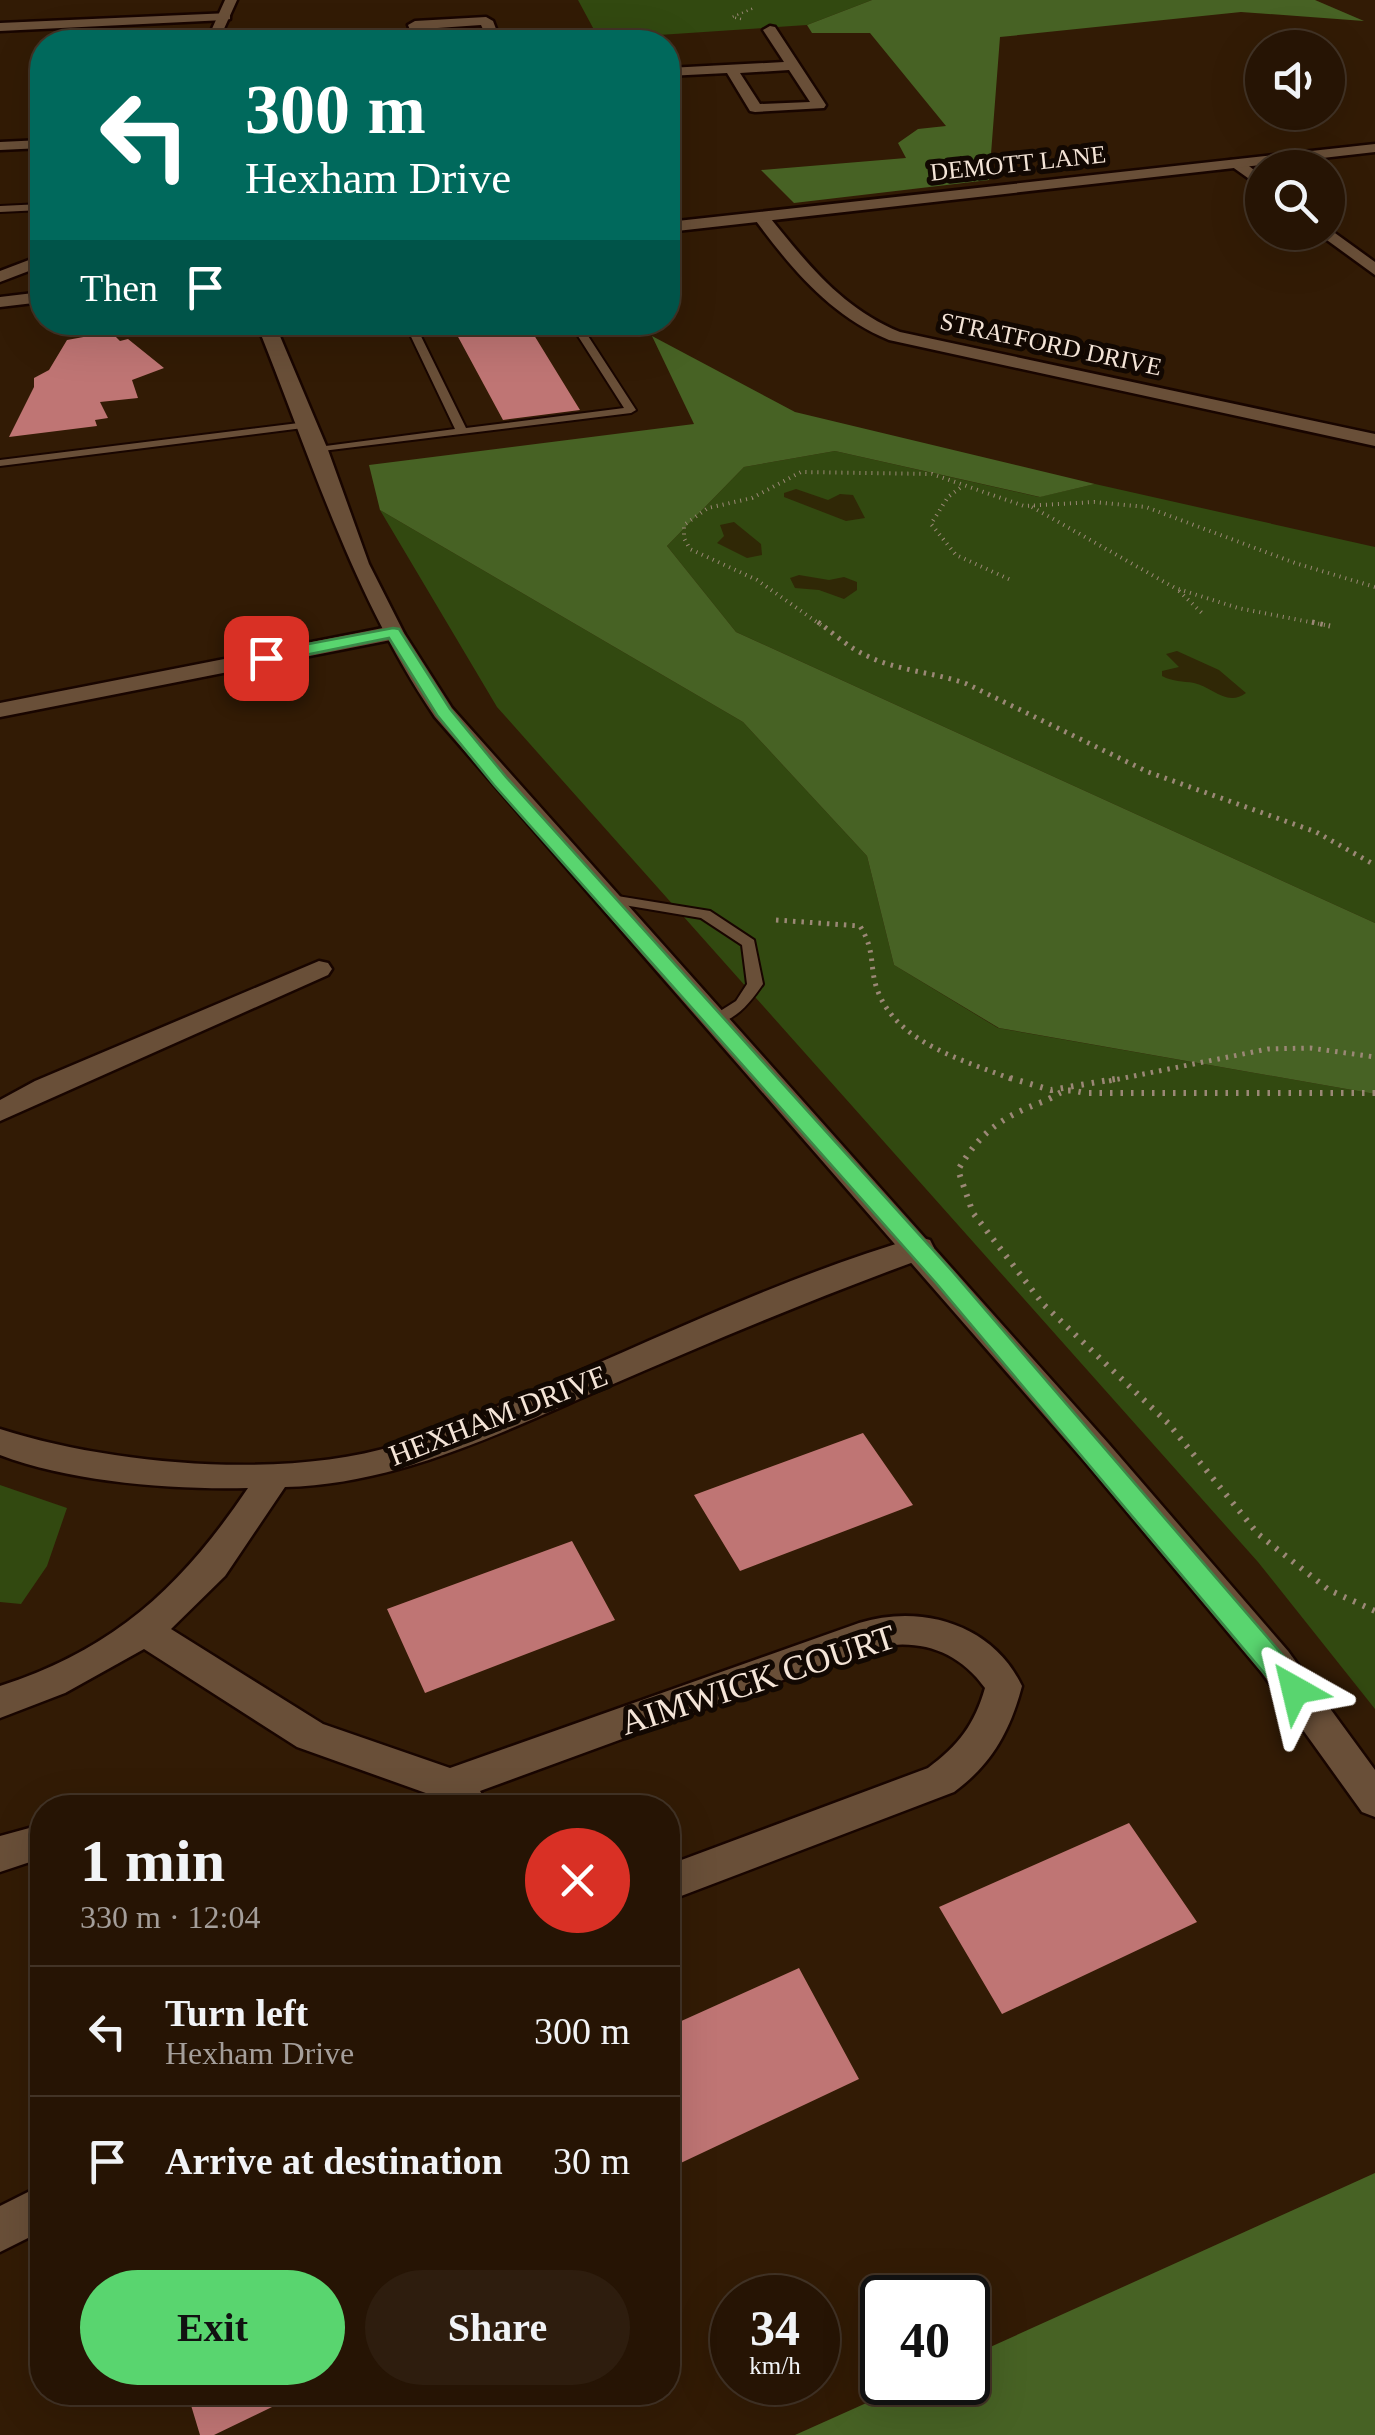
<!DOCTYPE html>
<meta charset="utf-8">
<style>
:root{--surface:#261404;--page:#2e1d0e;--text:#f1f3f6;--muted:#a49e9a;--line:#423326;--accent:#59d56f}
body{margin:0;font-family:Georgia,serif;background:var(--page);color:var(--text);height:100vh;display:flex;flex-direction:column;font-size:38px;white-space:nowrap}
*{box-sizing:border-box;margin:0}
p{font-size:32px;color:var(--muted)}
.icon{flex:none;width:55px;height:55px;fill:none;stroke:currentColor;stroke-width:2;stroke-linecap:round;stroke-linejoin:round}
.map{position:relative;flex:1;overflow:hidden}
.side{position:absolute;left:30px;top:1795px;width:650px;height:610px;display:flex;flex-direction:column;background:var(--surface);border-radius:40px;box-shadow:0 10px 40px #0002,0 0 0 2px var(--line)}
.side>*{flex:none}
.banner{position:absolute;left:30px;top:30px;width:650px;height:305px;border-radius:40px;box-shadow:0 10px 40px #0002,0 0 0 2px var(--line);background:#00695c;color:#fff;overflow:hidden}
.controls{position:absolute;left:1245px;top:30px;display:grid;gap:20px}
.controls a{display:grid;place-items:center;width:100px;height:100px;border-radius:50%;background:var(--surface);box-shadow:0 10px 40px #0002,0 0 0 2px var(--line);font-size:50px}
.speed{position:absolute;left:710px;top:2275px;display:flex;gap:20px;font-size:50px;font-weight:700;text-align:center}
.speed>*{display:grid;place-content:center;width:130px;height:130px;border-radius:50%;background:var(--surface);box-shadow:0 10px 40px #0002,0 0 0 2px var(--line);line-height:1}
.speed small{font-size:25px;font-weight:400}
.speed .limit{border:5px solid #111;border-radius:15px;background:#fff;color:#111}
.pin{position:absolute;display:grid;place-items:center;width:85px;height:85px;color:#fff;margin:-42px;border-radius:20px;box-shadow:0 5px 15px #0006}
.me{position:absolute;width:110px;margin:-55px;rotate:323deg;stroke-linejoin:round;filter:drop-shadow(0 0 8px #0008)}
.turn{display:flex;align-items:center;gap:35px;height:210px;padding:0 50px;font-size:45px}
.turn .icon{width:130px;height:130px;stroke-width:2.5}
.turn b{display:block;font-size:70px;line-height:85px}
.then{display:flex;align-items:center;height:95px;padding:0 50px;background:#0003;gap:20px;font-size:38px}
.round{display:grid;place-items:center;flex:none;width:105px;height:105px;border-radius:52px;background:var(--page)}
.summary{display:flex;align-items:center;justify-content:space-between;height:170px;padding:0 50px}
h1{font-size:60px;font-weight:700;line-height:75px}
.button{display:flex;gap:20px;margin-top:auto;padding:20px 50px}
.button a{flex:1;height:115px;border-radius:60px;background:var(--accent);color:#111;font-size:40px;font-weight:700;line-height:115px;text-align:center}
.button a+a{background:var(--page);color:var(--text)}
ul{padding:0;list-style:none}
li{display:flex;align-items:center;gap:30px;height:130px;padding:0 50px;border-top:2px solid var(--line)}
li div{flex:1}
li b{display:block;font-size:38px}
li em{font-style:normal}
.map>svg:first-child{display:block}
</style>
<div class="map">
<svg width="1375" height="2435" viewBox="0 0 1375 2435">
<rect width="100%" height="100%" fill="#321b05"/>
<!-- green -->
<path fill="#324910" d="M578,0H872L807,25L599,39Z
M835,451L1039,497L1095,484L1375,547V923L736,632L667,546L744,467Z
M380,510L743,722L867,856L894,965L998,1028L1375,1094V1709L1258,1562L497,707Z
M0,1485L67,1508L47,1566L21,1604L0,1602Z"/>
<!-- forest -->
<path fill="#476224" d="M872,0H1315L1364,21L1241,12L1000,37L989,180L794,203L761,170L906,158L898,143L918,129L946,126L870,33H812L807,25Z
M652,336L795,412L1095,484L1040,497L835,451L744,467L667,546L736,632L1375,923V1094L999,1028L894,965L867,856L743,722L380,510L369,465L694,424Z
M1375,2173V2435H795L911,2383L968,2382V2357Z"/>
<!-- sand -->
<path fill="#302806" d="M796,489L828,500L840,494L853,495L865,518L846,521L784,497V493Z
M734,522L761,544L762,555L747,558L717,543L724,536L720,525Z
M799,575L829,580L844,577L857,582V590L844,599L819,590L795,588L790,578Z
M1177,651L1219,670L1246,693C1227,707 1212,687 1194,683C1183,681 1173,682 1162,676V671L1179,667L1166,654Z"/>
<!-- building -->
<path fill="#bf7574" d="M450,322H526L580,410L503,420Z
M111,332L120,341L128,339L164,368L132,380L138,398L100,402L108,418L95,420L97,426L9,437L34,387V378L49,370L67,340Z
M863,1433L913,1505L740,1571L694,1495Z
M572,1541L615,1620L425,1693L387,1609Z
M1129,1823L1197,1922L1002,2014L939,1907Z
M799,1968L859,2079L668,2169V2027Z
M187,2392H303L214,2435H200Z"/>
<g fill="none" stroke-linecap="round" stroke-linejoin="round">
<!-- service casing -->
<g stroke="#180500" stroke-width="4">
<path id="service" d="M42,204V210L0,212V206Z
M404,322H414L466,428L624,408L569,322H579L636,410L631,413L314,452V448L318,447L455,429Z
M307,422L311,423V427L0,466V460Z
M605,894L710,911L754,940L763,984C750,1003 733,1025 708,1024L706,1020L736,1001L747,984L742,945L701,918L600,901V895Z"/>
</g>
<!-- minor casing -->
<g stroke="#180500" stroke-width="5">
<path id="minor" d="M230,13V19L225,20L0,31V23Z
M486,17L493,21L501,42H489L481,25L423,29L428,42H415L408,25L415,21Z
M770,26L775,27L826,105L824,108L755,112L750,111L727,73L668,76V68L784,62L763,30ZM789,70L810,102L760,104L740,73Z
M42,140V148L0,150V142Z
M1231,160H1241L1262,176V188L1231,166Z
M755,214H767C806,262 841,308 900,332L1375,434V446L889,340C829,315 791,268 753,217Z
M1328,228L1375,262V275L1320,235L1318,232H1328Z
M42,255V266L0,282V271Z
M393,626L404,633L401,638L0,717V703Z
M319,961L328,963L332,969L328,975L0,1121V1100L35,1081Z
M919,1237L930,1240L934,1248L930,1256C822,1295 717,1339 611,1385C506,1430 401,1484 285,1487L225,1576L171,1629L323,1724L450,1768L859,1623C922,1604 992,1624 1022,1686C1010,1731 992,1764 954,1792L668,1901V1865L928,1768C958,1746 975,1724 985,1688C955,1646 910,1636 862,1651L480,1791L490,1808H446L437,1797L297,1747L144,1649L65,1693L0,1718V1686C115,1649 182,1586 248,1488C173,1490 71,1482 0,1455V1429C113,1465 283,1480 397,1445C445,1430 492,1408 538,1389C663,1336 788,1275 919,1237Z
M33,1827L42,1830V1864L33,1861L0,1872V1836Z
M42,2185V2231L0,2252V2206Z"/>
</g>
<!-- tertiary casing -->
<g stroke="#180500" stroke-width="5">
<path id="tertiary" d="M225,0H237L218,42H206Z
M1375,144V152L668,232V222Z
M42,292V302L0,307V297Z
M256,322H274L328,450L369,564L404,633L452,708L1108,1443L1288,1651L1375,1770V1817L1362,1812L1262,1673L1084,1461L435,717C351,593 312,460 256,322Z"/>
</g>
<!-- path-far3 -->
<path stroke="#9b8876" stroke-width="2.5" stroke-dasharray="1 4" stroke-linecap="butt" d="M741,19L732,17L754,8"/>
<!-- path-far2 -->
<path stroke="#9b8876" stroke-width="4" stroke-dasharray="1 5" stroke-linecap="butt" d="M960,488L948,497L931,524L956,555L1013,581
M1032,507L1175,588L1238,608L1325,625
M1179,591L1203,614
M821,625L757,580L690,549L684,538V525L708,508L752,498L801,472L932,474L1024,506L1094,502L1146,507L1295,563L1375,587"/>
<!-- path-far1 -->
<path stroke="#9b8876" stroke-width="5" stroke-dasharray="2.5 6" stroke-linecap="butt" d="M818,622C833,633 848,647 865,655C897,671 934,672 967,684L1148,772L1316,832L1375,865
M1312,622L1330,626
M776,920L860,926C877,953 868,969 879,994C901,1046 968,1061 1016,1081
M1109,1081L1268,1049L1310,1048L1375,1057"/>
<!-- path -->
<path stroke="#9b8876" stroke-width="6" stroke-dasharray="2.5 8" stroke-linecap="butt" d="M1010,1078L1051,1090L1121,1078
M1375,1093H1085C1059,1087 1064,1093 1042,1102C1002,1117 980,1132 958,1170L973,1213L1043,1304L1168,1423L1258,1534L1329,1590L1375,1611"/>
<!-- service -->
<use href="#service" fill="#694f38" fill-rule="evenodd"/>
<!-- minor -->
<use href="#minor" fill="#694f38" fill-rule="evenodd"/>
<!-- tertiary -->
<use href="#tertiary" fill="#694f38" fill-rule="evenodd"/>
</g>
<!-- route -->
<path fill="#59d56f" stroke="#3a8a48" stroke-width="2.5" d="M393,628L399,629L450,709L506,777L952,1271L1305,1681L1309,1690L1305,1698L1295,1701L1285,1698L936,1283L494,785L437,715L389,638L266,663L258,658L266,652Z"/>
<g text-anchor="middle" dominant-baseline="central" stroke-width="10" stroke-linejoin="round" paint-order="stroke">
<!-- far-street labels -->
<g font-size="25" fill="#f4e4d7" stroke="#120802">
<text transform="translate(1018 163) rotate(-6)">DEMOTT LANE</text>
<text transform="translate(1051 344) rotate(12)">STRATFORD DRIVE</text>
</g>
<!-- street labels -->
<g font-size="30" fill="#f4e4d7" stroke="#120802">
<text transform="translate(498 1415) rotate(-21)">HEXHAM DRIVE</text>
</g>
<!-- near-street labels -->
<g font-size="35" fill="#f4e4d7" stroke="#120802">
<text transform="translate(758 1680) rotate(-18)">AIMWICK COURT</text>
</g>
</g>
</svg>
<div class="controls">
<a><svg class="icon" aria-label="sound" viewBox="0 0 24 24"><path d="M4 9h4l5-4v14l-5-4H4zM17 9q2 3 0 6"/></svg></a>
<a><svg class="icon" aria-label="search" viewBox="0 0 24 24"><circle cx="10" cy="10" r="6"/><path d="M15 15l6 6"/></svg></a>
</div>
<div class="speed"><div>34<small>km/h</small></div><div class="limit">40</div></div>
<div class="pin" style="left:266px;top:658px;background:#d93025"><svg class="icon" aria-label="arrive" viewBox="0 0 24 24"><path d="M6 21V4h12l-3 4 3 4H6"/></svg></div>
<svg class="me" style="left:1295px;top:1690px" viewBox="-20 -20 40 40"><path d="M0-17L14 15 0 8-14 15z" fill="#59d56f" stroke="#fff" stroke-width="4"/></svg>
<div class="banner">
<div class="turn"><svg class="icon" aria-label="left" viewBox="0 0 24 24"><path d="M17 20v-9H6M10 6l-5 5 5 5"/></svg><div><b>300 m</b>Hexham Drive</div></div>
<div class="then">Then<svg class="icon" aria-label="arrive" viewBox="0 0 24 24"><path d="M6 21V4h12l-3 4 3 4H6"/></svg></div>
</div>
<section class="side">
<div class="summary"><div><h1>1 min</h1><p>330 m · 12:04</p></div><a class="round" style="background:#d93025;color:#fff"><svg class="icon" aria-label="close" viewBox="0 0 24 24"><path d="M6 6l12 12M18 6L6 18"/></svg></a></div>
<ul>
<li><svg class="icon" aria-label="left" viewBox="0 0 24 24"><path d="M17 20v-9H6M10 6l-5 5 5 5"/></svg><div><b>Turn left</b><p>Hexham Drive</p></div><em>300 m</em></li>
<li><svg class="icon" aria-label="arrive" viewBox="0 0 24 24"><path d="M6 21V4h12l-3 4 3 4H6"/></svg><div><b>Arrive at destination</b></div><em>30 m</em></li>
</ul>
<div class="button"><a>Exit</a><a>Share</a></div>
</section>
</div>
